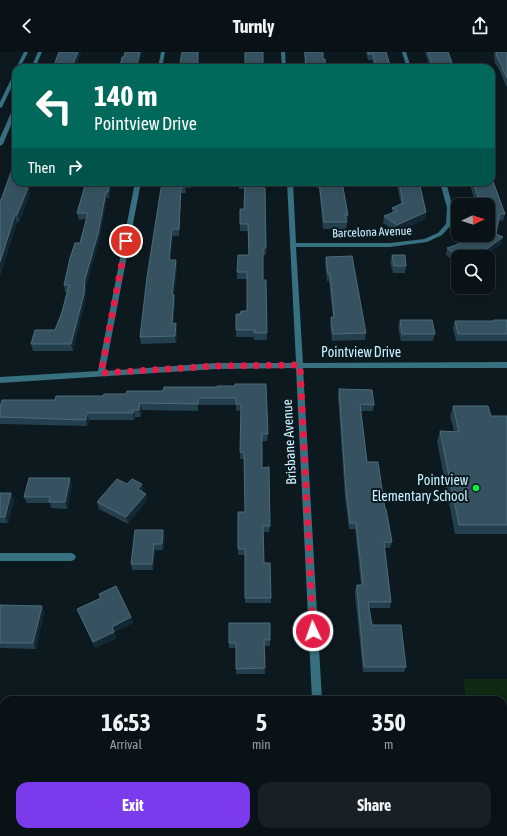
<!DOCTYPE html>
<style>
:root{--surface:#091317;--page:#172024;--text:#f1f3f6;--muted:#999ea1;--line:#293236;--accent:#7c3aed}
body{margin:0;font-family:"Asap Condensed",sans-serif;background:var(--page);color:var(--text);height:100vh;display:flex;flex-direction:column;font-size:15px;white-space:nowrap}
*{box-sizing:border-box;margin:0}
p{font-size:13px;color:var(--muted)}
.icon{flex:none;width:22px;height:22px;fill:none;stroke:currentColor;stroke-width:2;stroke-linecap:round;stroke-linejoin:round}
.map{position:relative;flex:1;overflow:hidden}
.drawer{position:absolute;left:0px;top:644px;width:507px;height:140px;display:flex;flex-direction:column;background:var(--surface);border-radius:12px 12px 0 0;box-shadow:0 2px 10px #0003,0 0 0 1px var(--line)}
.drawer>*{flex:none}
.banner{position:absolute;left:12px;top:12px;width:483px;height:122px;border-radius:12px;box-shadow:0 2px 10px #0003,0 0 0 1px var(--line);background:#00695c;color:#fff;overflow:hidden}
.needle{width:26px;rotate:86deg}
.fabs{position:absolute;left:451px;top:146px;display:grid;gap:8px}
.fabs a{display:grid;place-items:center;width:44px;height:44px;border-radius:8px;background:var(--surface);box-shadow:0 2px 10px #0003,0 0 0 1px var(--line);font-size:20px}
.pin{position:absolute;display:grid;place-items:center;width:34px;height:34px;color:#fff;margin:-17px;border:2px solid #fff;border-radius:50%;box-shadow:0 1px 4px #0007}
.me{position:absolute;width:44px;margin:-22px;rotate:357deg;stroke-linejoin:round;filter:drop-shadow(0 0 3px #0008)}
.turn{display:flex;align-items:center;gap:14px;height:84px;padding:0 16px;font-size:18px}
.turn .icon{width:52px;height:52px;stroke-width:2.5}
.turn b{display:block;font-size:28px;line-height:34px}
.then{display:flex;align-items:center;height:38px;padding:0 16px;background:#0003;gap:8px;font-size:15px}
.eta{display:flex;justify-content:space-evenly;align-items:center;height:68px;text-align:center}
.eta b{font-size:24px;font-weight:700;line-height:28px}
.action{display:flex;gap:8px;margin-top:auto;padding:8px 16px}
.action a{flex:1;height:46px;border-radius:12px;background:var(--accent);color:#fff;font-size:16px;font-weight:700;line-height:46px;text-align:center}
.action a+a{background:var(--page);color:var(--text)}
header{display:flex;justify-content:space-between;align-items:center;height:52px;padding:0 16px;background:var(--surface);font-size:18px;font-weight:700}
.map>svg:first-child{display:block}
</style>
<header><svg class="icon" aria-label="back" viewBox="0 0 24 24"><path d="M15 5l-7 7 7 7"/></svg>Turnly<svg class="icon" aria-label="share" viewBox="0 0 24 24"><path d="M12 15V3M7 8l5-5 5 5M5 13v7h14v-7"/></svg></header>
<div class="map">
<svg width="507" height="784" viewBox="0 0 507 784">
<rect width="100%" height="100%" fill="#0c191f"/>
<!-- green -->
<path fill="#0f2912" d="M463,627H507V784H486V780H503V648H466Z"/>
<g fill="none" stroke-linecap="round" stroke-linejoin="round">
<!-- minor -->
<path fill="#37707e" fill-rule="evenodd" d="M161,0H165L162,16H158Z
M281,0H285L286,16H282Z
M402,0H406L411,16H407Z
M135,130H141L105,319L216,311H296L287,130H293L296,191H390L424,187L438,181L446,172L447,156L440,130H446L453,156L452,172L442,183L427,190L390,195H296L303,311L507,310V316H303L322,648H312L296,316L216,317L0,331V325L98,319Z
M0,501H71L74,502L76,505L74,508L71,509H0Z
M0,763H4V775H0Z"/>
<!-- tertiary -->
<path fill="#37707e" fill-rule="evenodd" d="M24,0H28L20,16H16Z
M38,0H42L35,16H31Z
M16,20V26L2,55L0,56V50L14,21Z
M14,54H16V61L3,92L0,94V86Z"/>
</g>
<!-- wall -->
<path fill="#243f4d" d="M81,0L75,16H53Z
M304,0H323V7L326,16H305Z
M366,0H386L391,16H374L372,8H368Z
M425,0H448L454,16H430Z
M494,0H507V36L501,22V21L495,11L494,3Z
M491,117L494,124L493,128L505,162L503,169L498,168L496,182L503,185L501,192L483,205H458V213L446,203L447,196L488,183V153H486V152H476L469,130H491Z
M16,130H32L29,140L30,142L19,170H17L0,224V148H1Z
M86,130H112L109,146H107L99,189L86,234L85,249L73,299H33L31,292L55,278L62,260L67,240H65L64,233L80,191L86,167L79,168L77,161Z
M162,130H191V136H186V141H181L179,184H173L170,208L177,215L174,243L175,250L173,272L177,278L176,291L141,292L140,285Z
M239,130H263L266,188V203H263V228H266L267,288H254V285H236V278L240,262L247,259V227H237V220L249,203L248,179H240V157H244V137H239Z
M316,130H342L348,163L346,177H323L319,136H317Z
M393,130H419L425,167L396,180L383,171L384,164L392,161V156L401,152L397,133H394Z
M392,203L406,214L405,221H393L390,210Z
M326,205L366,281L365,288L332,289L330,272L331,265H333L329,229H327L325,211Z
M400,268L435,282L433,289H401L398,275Z
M494,268H507V289H456L453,276L455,269H494Z
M235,334L268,382L267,389H262V416L270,474L269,480H263L264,511L271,546V551H245V503H238V497L245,460L244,407H240L241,358L236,359V353H198V359L142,358L141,365H135L134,368H89L87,374L0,372V355L55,348L163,339Z
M339,337L374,353L373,359H361L367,410L385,457L392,490L390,496H384L391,550L390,556H369L372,573L406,615L404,620H363L355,543V539L357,533H361L355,477H349L345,445L338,344Z
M453,354L491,364H507V482H455L437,389L440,379H454L450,364Z
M127,432H142L143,438L142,440L147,448L128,472L99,457L97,450Z
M72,433L67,457L51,456L50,451H27L24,445Z
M0,441L14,447L8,471H0Z
M163,478L165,484L163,498H155L153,518H132L131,512Z
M99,542L131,565L133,571L114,580L116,586L95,596L77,557L100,546Z
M0,553L42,554L44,560L36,597L0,596Z
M270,588V594H264L265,622H236V596H229V591Z
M0,671H4V715H0Z
M356,780H363L361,784Z"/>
<!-- shaded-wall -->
<path fill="#132833" d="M78,0H81L75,16H74L73,12Z
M140,0H142L139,16H136Z
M28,130H32L29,140L30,142L19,170L17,163Z
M110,130H112L109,146L108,140Z
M186,130V141L185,135Z
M181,135V141L179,184V177Z
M106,140L107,146L99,189L86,234L85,249L73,299L71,292L85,227Z
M426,160L425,167L396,180L397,173Z
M15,163L17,170L0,224V210Z
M172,177L173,184L170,215L169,208Z
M503,185L501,192L483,205H476Z
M176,208L177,215L173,250L172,243Z
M174,243L175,250L172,278V272Z
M176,271L177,278L176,291L175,284Z
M140,351L142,358L141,365L139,358Z
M134,358L135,365L134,368L133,361Z
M87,361L89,368L87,374L86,368Z
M70,426L72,433L67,457L65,450Z
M142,432L143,438L139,444L138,437Z
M11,441L14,447L8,471L5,465Z
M146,442L147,448L128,472L126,465Z
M163,478L165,484L163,498L162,492Z
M154,492L155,498L153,518L152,512Z
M42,554L44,560L36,597L33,591Z
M131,565L133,571L114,580L116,586L95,596L93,590L112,575Z"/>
<!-- building -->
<path fill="#365260" stroke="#4d6b79" d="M59,0H78L73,12L70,11L68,16H53Z
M125,0H140L136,16H117L120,14L122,5H124Z
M182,0H198V16H179Z
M245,0H263V16H245Z
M305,0H323V7H325L326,16H306Z
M368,0H386L391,16H376L373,2H368Z
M428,0H448L454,16H433Z
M496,0H507V26L502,16H503L497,5Z
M16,106V130H28L26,136H28L17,163H15L0,210V148H1Z
M491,117L494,124H491L505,162L500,161L496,182L503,185L476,205H459L447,196L456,193L470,183H488V153H486L488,145H478L473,130H491Z
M86,130H110L108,140H106L98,182L85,227L84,242L71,292H31L35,278H55L62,260L69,233H64L70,206L75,191H80L88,161H77Z
M162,130H186L185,135H181L179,177H172L169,208H176L172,243H174L172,272L176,271L175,284L140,285L147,225Z
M239,130H263V136H265L266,196H263V228H266L267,281H254L255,278H236V262H240L241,259H247V220H237L238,203H249L248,172H240V157H244L245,130Z
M319,130H342L348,163H345L347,170H324Z
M399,130H419L426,160L397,173L384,164L397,159L392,156L403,151Z
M392,203H405L406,214H394Z
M352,204L366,281L333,282L331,265H334L330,222H328L326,205Z
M400,268H432L435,282H402Z
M494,268H507V282H458L455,269H494Z
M235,332H266L268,382H262V416L269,415L270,474H263L264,511H270L271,546H245V497H238V460H245L244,401L240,400L241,352H236V346H198V352L140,351L139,358H134L133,361H87L86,368L0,365V355L2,348H55L56,344H103L104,342H126L127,339H163L164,335H217V334H235Z
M339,337L372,338L374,353L360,352L367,410H378L385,457H386L392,490H384L391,550H368L372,573H401L406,615H364L357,537V533H363L356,471H350L346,438Z
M453,354H488L491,364H507V473H459L440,379L459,380Z
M29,426H70L65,450H49L50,445H24Z
M117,427L127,432L132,427L142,432L138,437L146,442L126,465L97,450Z
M0,441H11L5,465H0Z
M135,478H163L162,492H154L152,512H131Z
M116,534L131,565L112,575L114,580L93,590L77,557L101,546L99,542Z
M0,553L42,554L33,591H0Z
M229,571H270V588H264L265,616L236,617V591H229Z
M0,671H4V710H0Z
M320,780H327L329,784H314Z"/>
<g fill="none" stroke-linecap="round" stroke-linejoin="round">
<!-- route -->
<path stroke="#e11d48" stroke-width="7" stroke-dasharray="0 12.6" d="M126,189L101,321L216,314L300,313L313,579"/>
</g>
<!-- markers -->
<circle fill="#00f53f" stroke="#0c191f" stroke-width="1.5" cx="476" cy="436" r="4"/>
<g text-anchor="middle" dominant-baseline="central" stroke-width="4" stroke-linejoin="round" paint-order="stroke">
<!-- far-street labels -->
<g font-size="12" fill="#caf1ff" stroke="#0c191f">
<text transform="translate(372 180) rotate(-2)">Barcelona Avenue</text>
</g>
<!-- street labels -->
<g font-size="14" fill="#caf1ff" stroke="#0c191f">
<text x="361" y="300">Pointview Drive</text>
<text transform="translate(289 390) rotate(-93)">Brisbane Avenue</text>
</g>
<!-- poi labels -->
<g font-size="14" fill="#caf1ff" stroke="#0c191f" text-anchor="end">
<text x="468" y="428">Pointview<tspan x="468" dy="16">Elementary School</tspan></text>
</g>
</g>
</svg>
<div class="fabs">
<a><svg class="needle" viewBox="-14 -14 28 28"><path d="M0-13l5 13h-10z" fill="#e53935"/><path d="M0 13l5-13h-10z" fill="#999ea1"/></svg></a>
<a><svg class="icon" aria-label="search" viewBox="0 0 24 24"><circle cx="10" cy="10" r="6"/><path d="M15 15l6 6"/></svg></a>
</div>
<div class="pin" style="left:126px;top:189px;background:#d93025"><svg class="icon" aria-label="arrive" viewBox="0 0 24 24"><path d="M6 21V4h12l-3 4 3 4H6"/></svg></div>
<svg class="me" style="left:313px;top:579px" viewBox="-20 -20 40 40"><circle r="17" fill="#e11d48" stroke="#fff" stroke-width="3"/><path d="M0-11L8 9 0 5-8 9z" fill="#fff"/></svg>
<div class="banner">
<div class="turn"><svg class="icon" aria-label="left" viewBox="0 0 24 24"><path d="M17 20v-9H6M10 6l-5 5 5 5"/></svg><div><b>140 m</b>Pointview Drive</div></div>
<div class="then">Then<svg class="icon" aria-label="right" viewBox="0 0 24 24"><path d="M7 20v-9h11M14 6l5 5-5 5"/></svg></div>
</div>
<section class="drawer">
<div class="eta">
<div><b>16:53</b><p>Arrival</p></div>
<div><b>5</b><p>min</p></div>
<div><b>350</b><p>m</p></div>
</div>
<div class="action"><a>Exit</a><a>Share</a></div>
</section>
</div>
